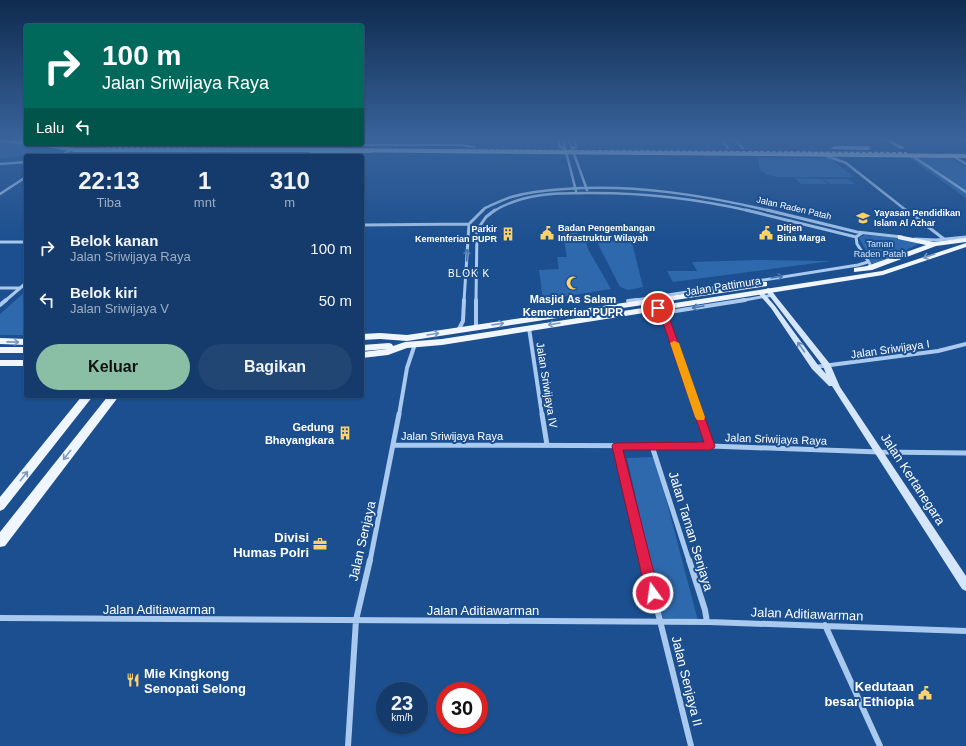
<!DOCTYPE html>
<html lang="id">
<style>
:root{--surface:#143b6b;--page:#214673;--text:#f1f3f6;--muted:#9dadc1;--line:#33557e;--accent:#8abfa5}
body{margin:0;font-family:Arial,sans-serif;background:var(--page);color:var(--text);height:100vh;display:flex;flex-direction:column;font-size:15px;white-space:nowrap}
*{box-sizing:border-box;margin:0}
p{font-size:13px;color:var(--muted)}
.icon{flex:none;width:22px;height:22px;fill:none;stroke:currentColor;stroke-width:2;stroke-linecap:round;stroke-linejoin:round}
.map{position:relative;flex:1;overflow:hidden}
.panel{position:absolute;left:24px;top:154px;width:340px;height:244px;display:flex;flex-direction:column;background:var(--surface);border-radius:4px;box-shadow:0 1px 3px #0004,0 0 0 1px var(--line)}
.panel>*{flex:none}
.top-card{position:absolute;left:24px;top:24px;width:340px;height:122px;border-radius:4px;box-shadow:0 1px 3px #0004,0 0 0 1px var(--line);background:#00695c;color:#fff;overflow:hidden}
.speed{position:absolute;left:376px;top:682px;display:flex;gap:8px;font-size:20px;font-weight:700;text-align:center}
.speed>*{display:grid;place-content:center;width:52px;height:52px;border-radius:50%;background:var(--surface);box-shadow:0 1px 3px #0004,0 0 0 1px var(--line);line-height:1}
.speed small{font-size:10px;font-weight:400}
.speed .limit{border:6px solid #d22;background:#fff;color:#111}
.pin{position:absolute;display:grid;place-items:center;width:34px;height:34px;color:#fff;margin:-17px;border:2px solid #fff;border-radius:50%;box-shadow:0 1px 4px #0007}
.me{position:absolute;width:44px;margin:-22px;rotate:346deg;stroke-linejoin:round;filter:drop-shadow(0 0 3px #0008)}
.turn{display:flex;align-items:center;gap:14px;height:84px;padding:0 12px;font-size:18px}
.turn .icon{width:52px;height:52px;stroke-width:2.5}
.turn b{display:block;font-size:28px;line-height:34px}
.then{display:flex;align-items:center;height:38px;padding:0 12px;background:#0003;gap:8px;font-size:15px}
.eta{display:flex;justify-content:space-evenly;align-items:center;height:68px;text-align:center}
.eta b{font-size:24px;font-weight:600;line-height:28px}
.button{display:flex;gap:8px;margin-top:auto;padding:8px 12px}
.button a{flex:1;height:46px;border-radius:24px;background:var(--accent);color:#111;font-size:16px;font-weight:600;line-height:46px;text-align:center}
.button a+a{background:var(--page);color:var(--text)}
ul{padding:0;list-style:none}
li{display:flex;align-items:center;gap:12px;height:52px;padding:0 12px}
li div{flex:1}
li b{display:block;font-size:15px}
li em{font-style:normal}
.map>svg:first-child{display:block}
</style>
<div class="map">
<svg width="966" height="746" viewBox="0 0 966 746">
<rect width="100%" height="100%" fill="#1b4f8f"/>
<!-- green -->
<path fill="#2e69ad" d="M0,141L12,142L38,152L0,159Z
M195,152L255,153L262,156H191Z
M908,157L951,158L966,167V198Z
M758,158H830L853,177H779L768,175L760,170Z
M795,178L822,179L828,184H801Z
M823,179H848L855,184H830Z
M562,231H574L586,241L588,249L611,289L543,300L539,270L559,269L557,257H567Z
M864,235L901,238L921,243L875,265L869,261L868,254L859,238Z
M604,240L626,241L632,243L643,287L628,290L620,287L598,244L599,241Z
M756,260L831,261L673,282L667,271H697L692,262Z
M26,291V335H0V314Z
M655,457L698,621L663,618L627,458Z"/>
<g fill="none" stroke-linecap="round" stroke-linejoin="round">
<!-- street-far4 -->
<path stroke="#a9c9ee" stroke-width="2.5" d="M558,140L560,147L566,149
M563,140L576,191
M569,140L587,190
M722,140L728,148
M735,140L743,148
M572,149L576,147L574,140
M824,155L846,163L907,211
M911,155L966,192
M60,156L70,150
M953,156L966,164
M0,164L26,162
M0,194L26,177
M482,211L485,208C494,204 502,200 511,197C528,192 547,190 565,189C635,184 703,195 771,211
M494,211C525,192 559,193 594,193C647,193 698,199 750,211"/>
<!-- street-far3 -->
<path stroke="#a9c9ee" stroke-width="3" d="M746,210L856,237L862,233
M767,210L857,232L902,237
M906,210L944,239
M362,225L469,224
M856,237L857,244L870,264L869,268
M915,239L936,240L966,237
M461,240H467
M0,242H26
M0,288H20
M5,301L26,283
M464,301L469,224L483,210
M476,301L477,230L486,217L495,210
M630,301L858,265L868,262
M739,301L773,295"/>
<!-- street-far2 -->
<path stroke="#a9c9ee" stroke-width="4" d="M628,301L637,300
M0,305L6,300
M658,308L666,320L699,415
M663,313L745,300
M476,327V300
M529,328L542,415
M459,329L463,321L464,300
M815,367L938,351L966,344
M399,415L407,368L415,344"/>
<!-- street-far1 -->
<path stroke="#a9c9ee" stroke-width="5" d="M542,414L547,445
M699,414L710,446
M394,445L710,446L879,452L966,453
M617,446L645,561
M652,446L689,561
M370,561L399,414"/>
<!-- street -->
<path stroke="#a9c9ee" stroke-width="6" d="M645,560L691,746
M689,560L705,610L707,622
M0,618L709,622L966,631
M825,625L880,746
M348,746L356,620L370,560"/>
<!-- secondary -->
<path fill="#d6e6fa" fill-rule="evenodd" d="M296,144H461L477,147L475,148L461,146H296Z
M311,151H371L373,152L371,153H309V152Z
M768,288L770,289L830,364L840,387L966,576V591L962,589L832,386H829L812,369L771,308L757,292L758,291H762L775,306L818,365L826,374L823,366L765,290Z"/>
<!-- primary -->
<path fill="#f0f6ff" fill-rule="evenodd" d="M0,140L26,141V144H28L26,145L0,142Z
M885,140H891L905,148L900,149Z
M28,144H43L75,148H327L966,154V158L327,152H75Z
M834,146H868L871,148L868,150L832,149L831,148Z
M898,235L934,242L964,238H966V242L936,246L872,270L854,272V268L867,266L926,245L898,239Z
M966,243V247L883,275L442,345L407,348L388,355L362,358V352L387,349L362,351V345L389,343L392,344L393,346L405,342L442,339L882,271Z
M764,282H767V286L407,341L380,339L362,340V334L380,333L407,335Z
M0,338L26,339V345L0,344Z
M0,347H26V353H0Z
M0,360H26V366H0Z
M82,396H93L4,509L0,511V497Z
M108,396H119L5,546L0,547V532Z"/>
<!-- rail -->
<path stroke="#fff" stroke-width="2" stroke-dasharray="4 2" stroke-linecap="butt" d="M0,140L26,141
M64,144L126,148L907,153"/>
</g>
<!-- one-way arrows -->
<defs><path id="oneway-shaft" d="M-6 0H5M1.5-3L5.5 0L1.5 3" fill="none" stroke-width="1.6" stroke-linecap="round" stroke-linejoin="round"/></defs>
<g stroke="#4674ac">
<use href="#oneway-shaft" transform="translate(467 255) rotate(-87)"/>
<use href="#oneway-shaft" transform="translate(777 277) rotate(-9)"/>
<use href="#oneway-shaft" transform="translate(698 307) rotate(171)"/>
</g>
<g stroke="#7b9ac1">
<use href="#oneway-shaft" transform="translate(929 256) rotate(161)"/>
<use href="#oneway-shaft" transform="translate(498 324) rotate(-8)"/>
<use href="#oneway-shaft" transform="translate(554 324) rotate(171)"/>
<use href="#oneway-shaft" transform="translate(433 334) rotate(-9)"/>
<use href="#oneway-shaft" transform="translate(13 342) rotate(1)"/>
<use href="#oneway-shaft" transform="translate(67 455) rotate(128)"/>
<use href="#oneway-shaft" transform="translate(24 476) rotate(-51)"/>
</g>
<use stroke="#668bba" href="#oneway-shaft" transform="translate(801 347) rotate(-125)"/>
<!-- sky -->
<linearGradient id="sky" x2="0" y2="1"><stop stop-color="#0f2b4f"/><stop offset="0.57" stop-color="#39639b"/><stop offset="1" stop-color="#39639b" stop-opacity="0"/></linearGradient>
<rect width="966" height="244" fill="url(#sky)"/>
<!-- route -->
<path fill="#e11d48" stroke="#92132f" d="M655,306H660L670,320L715,446L714,448L710,450H623L659,593L658,597L653,599L648,597L646,593L612,446L613,444L617,443L704,442L662,320L654,308Z"/>
<!-- slow -->
<path fill="#f59e0b" d="M674,341L679,343L705,417L704,420H697L695,417L670,343Z"/>
<!-- icons -->
<defs>
<g id="school-bare" transform="scale(1.08)"><path d="M0-5L7-2L0 1L-7-2ZM-4 1L0 2.5L4 1V4Q0 6-4 4Z" fill="#ffd166" stroke="#1b4f8f" stroke-width="2.5" paint-order="stroke"/></g>
<g id="civic-bare" transform="scale(1.08)"><path d="M-.6-6.5H3V-4.5H.6V-3L4-1V1h2V6H-6V1h2V-1L-.6-3ZM-1.2 2.5V6h2.4V2.5Z" fill="#ffd166" stroke="#1b4f8f" stroke-width="2.5" paint-order="stroke"/></g>
<g id="building-bare" transform="scale(1.08)"><path d="M-4-6H4V6H1V3H-1V6H-4ZM-2.5-4.3h1.7v1.8h-1.7ZM.8-4.3h1.7v1.8H.8ZM-2.5-1h1.7V.8h-1.7ZM.8-1h1.7V.8H.8Z" fill="#ffd166" stroke="#1b4f8f" stroke-width="2.5" paint-order="stroke"/></g>
<g id="mosque-bare" transform="scale(1.08)"><path d="M3.5-4.9A6 6 0 1 0 3.5 4.9A5 5 0 1 1 3.5-4.9Z" fill="#ffd166" stroke="#1b4f8f" stroke-width="2.5" paint-order="stroke"/></g>
<g id="office-bare" transform="scale(1.08)"><path d="M-6-3h4V-5.5h4V-3h4V5H-6ZM-1-4.5V-3h2v-1.5ZM-6 0V1H6V0Z" fill="#ffd166" stroke="#1b4f8f" stroke-width="2.5" paint-order="stroke"/></g>
<g id="restaurant-bare" transform="scale(1.08)"><path d="M-5-6h1v4h1v-4h1v4h1v-4h1v5L-1.5 .5V6h-2V.5L-5-1ZM5-6V6H3V1.5H1.5Q1.5-4 5-6Z" fill="#ffd166" stroke="#1b4f8f" stroke-width="2.5" paint-order="stroke"/></g>
</defs>
<g fill-rule="evenodd">
<use href="#school-bare" x="863" y="218"/>
<use href="#civic-bare" x="547" y="233"/>
<use href="#civic-bare" x="766" y="233"/>
<use href="#building-bare" x="508" y="234"/>
<use href="#mosque-bare" x="573" y="283"/>
<use href="#building-bare" x="345" y="433"/>
<use href="#office-bare" x="320" y="544"/>
<use href="#restaurant-bare" x="133" y="680"/>
<use href="#civic-bare" x="925" y="693"/>
</g>
<g text-anchor="middle" dominant-baseline="central" stroke-width="4" stroke-linejoin="round" paint-order="stroke">
<!-- far-street labels -->
<g font-size="9" fill="#fff" stroke="#1b4f8f">
<text transform="translate(794 208) rotate(13)">Jalan Raden Patah</text>
</g>
<!-- far-poi labels -->
<g font-size="9" font-weight="bold" fill="#fff" stroke="#1b4f8f" text-anchor="start">
<text x="874" y="213">Yayasan Pendidikan<tspan x="874" dy="10">Islam Al Azhar</tspan></text>
<text x="558" y="228">Badan Pengembangan<tspan x="558" dy="10">Infrastruktur Wilayah</tspan></text>
<text x="777" y="228">Ditjen<tspan x="777" dy="10">Bina Marga</tspan></text>
<text x="497" y="229" text-anchor="end">Parkir<tspan x="497" dy="10">Kementerian PUPR</tspan></text>
</g>
<!-- far-park labels -->
<g font-size="9" fill="#cfe3fa" stroke="#1b4f8f">
<text x="880" y="244">Taman<tspan x="880" dy="10">Raden Patah</tspan></text>
</g>
<!-- far-neighbourhood labels -->
<g font-size="10" letter-spacing="1" fill="#fff" stroke="#1b4f8f">
<text x="469" y="273">BLOK K</text>
</g>
<!-- street labels -->
<g font-size="11" fill="#fff" stroke="#1b4f8f">
<text transform="translate(723 286) rotate(-9)">Jalan Pattimura</text>
<text transform="translate(890 349) rotate(-8)">Jalan Sriwijaya I</text>
<text transform="translate(547 385) rotate(81)">Jalan Sriwijaya IV</text>
<text x="452" y="436">Jalan Sriwijaya Raya</text>
<text transform="translate(776 439) rotate(2)">Jalan Sriwijaya Raya</text>
</g>
<!-- poi labels -->
<g font-size="11" font-weight="bold" fill="#fff" stroke="#1b4f8f">
<text x="573" y="299">Masjid As Salam<tspan x="573" dy="13">Kementerian PUPR</tspan></text>
<text x="334" y="427" text-anchor="end">Gedung<tspan x="334" dy="13">Bhayangkara</tspan></text>
</g>
<!-- near-street labels -->
<g font-size="13" fill="#fff" stroke="#1b4f8f">
<text transform="translate(913 479) rotate(57)">Jalan Kertanegara</text>
<text transform="translate(691 531) rotate(73)">Jalan Taman Senjaya</text>
<text transform="translate(362 541) rotate(-77)">Jalan Senjaya</text>
<text x="159" y="609">Jalan Aditiawarman</text>
<text x="483" y="610">Jalan Aditiawarman</text>
<text transform="translate(807 614) rotate(2)">Jalan Aditiawarman</text>
<text transform="translate(687 681) rotate(76)">Jalan Senjaya II</text>
</g>
<!-- near-poi labels -->
<g font-size="13" font-weight="bold" fill="#fff" stroke="#1b4f8f" text-anchor="end">
<text x="309" y="537">Divisi<tspan x="309" dy="15">Humas Polri</tspan></text>
<text x="144" y="673" text-anchor="start">Mie Kingkong<tspan x="144" dy="15">Senopati Selong</tspan></text>
<text x="914" y="686">Kedutaan<tspan x="914" dy="15">besar Ethiopia</tspan></text>
</g>
</g>
</svg>
<div class="speed"><div>23<small>km/h</small></div><div class="limit">30</div></div>
<div class="pin" style="left:658px;top:308px;background:#d93025"><svg class="icon" aria-label="arrive" viewBox="0 0 24 24"><path d="M6 21V4h12l-3 4 3 4H6"/></svg></div>
<svg class="me" style="left:653px;top:593px" viewBox="-20 -20 40 40"><circle r="17" fill="#e11d48" stroke="#fff" stroke-width="3"/><path d="M0-11L8 9 0 5-8 9z" fill="#fff"/></svg>
<div class="top-card">
<div class="turn"><svg class="icon" aria-label="right" viewBox="0 0 24 24"><path d="M7 20v-9h11M14 6l5 5-5 5"/></svg><div><b>100 m</b>Jalan Sriwijaya Raya</div></div>
<div class="then">Lalu<svg class="icon" aria-label="left" viewBox="0 0 24 24"><path d="M17 20v-9H6M10 6l-5 5 5 5"/></svg></div>
</div>
<section class="panel">
<div class="eta">
<div><b>22:13</b><p>Tiba</p></div>
<div><b>1</b><p>mnt</p></div>
<div><b>310</b><p>m</p></div>
</div>
<ul>
<li><svg class="icon" aria-label="right" viewBox="0 0 24 24"><path d="M7 20v-9h11M14 6l5 5-5 5"/></svg><div><b>Belok kanan</b><p>Jalan Sriwijaya Raya</p></div><em>100 m</em></li>
<li><svg class="icon" aria-label="left" viewBox="0 0 24 24"><path d="M17 20v-9H6M10 6l-5 5 5 5"/></svg><div><b>Belok kiri</b><p>Jalan Sriwijaya V</p></div><em>50 m</em></li>
</ul>
<div class="button"><a>Keluar</a><a>Bagikan</a></div>
</section>
</div>
